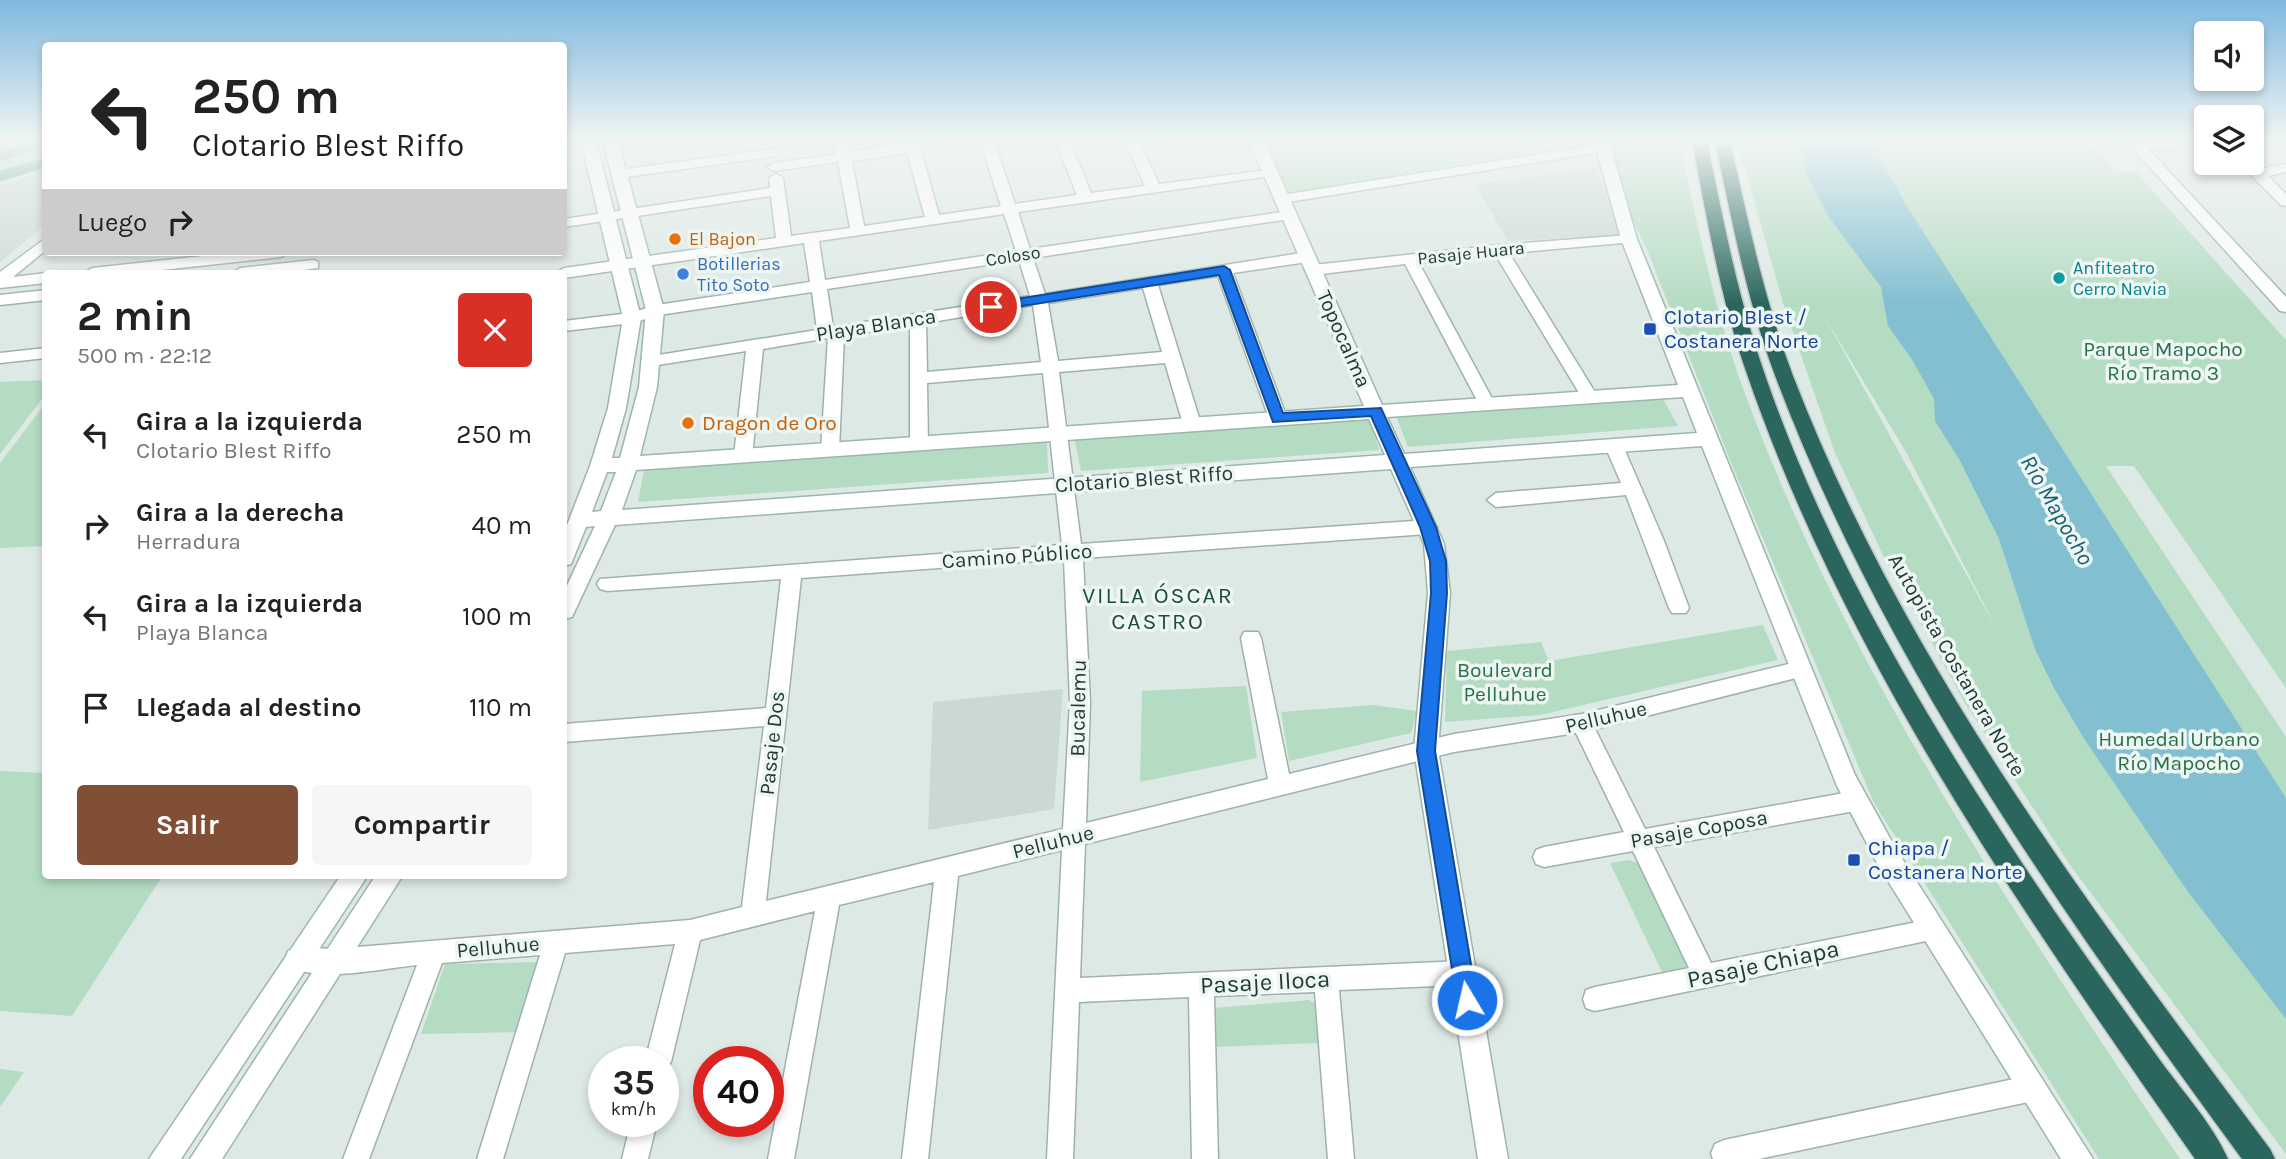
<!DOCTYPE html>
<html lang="es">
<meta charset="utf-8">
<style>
:root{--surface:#fff;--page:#f6f6f6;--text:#222;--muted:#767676;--accent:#814f36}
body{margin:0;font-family:Karla,sans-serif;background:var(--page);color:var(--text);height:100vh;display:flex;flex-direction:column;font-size:26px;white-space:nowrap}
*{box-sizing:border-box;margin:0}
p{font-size:23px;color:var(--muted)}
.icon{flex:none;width:38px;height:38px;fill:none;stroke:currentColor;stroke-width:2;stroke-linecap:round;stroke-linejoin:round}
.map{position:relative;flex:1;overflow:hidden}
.sheet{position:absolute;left:42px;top:270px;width:525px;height:609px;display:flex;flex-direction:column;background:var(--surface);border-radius:7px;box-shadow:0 4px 10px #0003}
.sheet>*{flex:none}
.hud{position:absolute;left:42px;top:42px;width:525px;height:214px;border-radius:7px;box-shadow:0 4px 10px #0003;background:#fff;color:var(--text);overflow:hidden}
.fabs{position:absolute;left:2194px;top:21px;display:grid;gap:14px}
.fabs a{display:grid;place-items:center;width:70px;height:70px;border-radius:7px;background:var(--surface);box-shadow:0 4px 10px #0003;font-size:35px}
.speed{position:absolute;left:588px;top:1046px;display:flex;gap:14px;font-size:35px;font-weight:700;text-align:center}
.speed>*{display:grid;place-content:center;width:91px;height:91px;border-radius:50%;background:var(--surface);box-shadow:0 4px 10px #0003;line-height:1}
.speed small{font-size:18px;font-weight:400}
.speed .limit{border:10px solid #d22;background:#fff;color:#111}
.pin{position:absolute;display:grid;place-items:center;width:60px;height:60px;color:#fff;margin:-30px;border:4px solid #fff;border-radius:50%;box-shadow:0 2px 7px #0007}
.me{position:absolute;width:77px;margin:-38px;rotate:351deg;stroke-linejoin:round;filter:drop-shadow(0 0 5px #0008)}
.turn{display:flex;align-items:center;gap:24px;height:147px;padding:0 35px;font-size:32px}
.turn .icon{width:91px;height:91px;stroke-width:2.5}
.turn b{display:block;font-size:49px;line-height:60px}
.then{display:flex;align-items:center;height:66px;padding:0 35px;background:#0003;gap:14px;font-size:26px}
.round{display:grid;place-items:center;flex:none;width:74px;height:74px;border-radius:7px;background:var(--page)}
.overview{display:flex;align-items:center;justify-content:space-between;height:119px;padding:0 35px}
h1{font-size:42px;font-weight:700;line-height:52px}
.button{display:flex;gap:14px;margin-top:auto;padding:14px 35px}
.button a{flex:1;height:80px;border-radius:7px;background:var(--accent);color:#fff;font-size:28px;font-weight:700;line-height:80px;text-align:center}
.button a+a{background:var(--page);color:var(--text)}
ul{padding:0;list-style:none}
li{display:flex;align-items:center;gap:21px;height:91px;padding:0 35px}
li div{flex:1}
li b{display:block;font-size:26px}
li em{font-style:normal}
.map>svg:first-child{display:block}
</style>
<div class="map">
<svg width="2286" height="1159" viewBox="0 0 2286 1159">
<rect width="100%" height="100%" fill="#dde9e5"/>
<!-- built -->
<path fill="#cbd9d4" d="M1442,141H1589L1591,146L1459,164Z
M1596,168L1621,235L1508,241L1475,184Z
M45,170V225L0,262V185Z
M1063,689L1054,809L928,830L933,702Z"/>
<!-- green -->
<path fill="#b4dcc2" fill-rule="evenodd" d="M1265,141H1442L1459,164L1296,193L1288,191Z
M1607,141H1679C1698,226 1714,310 1744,391C1846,669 2016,915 2180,1159H2099L1874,803L1732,465L1646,247L1624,202Z
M1737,141H1893L1897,147L1896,141H2088L2114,170L2137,173L2286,340V688L2134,466H2106L2286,737V1154L2070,865L1965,703L1883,555L1835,453L1784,306ZM1824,316L1906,452L1997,630Z
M45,146V157L0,171V161Z
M45,380V395L0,454V382Z
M1662,397L1678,426L1408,447L1396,416Z
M45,404V546L0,548V463Z
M1370,418L1379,450L1081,471L1074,437Z
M1047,439L1048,473L638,502L644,470Z
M1763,625L1778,660L1540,715L1445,722L1447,651L1541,642L1549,661Z
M1246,686L1257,758L1140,782L1142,691Z
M1373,705L1417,711L1411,733L1289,761L1281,712Z
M0,771L45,773L46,875H163L72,1016L0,1011Z
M1629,860L1641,864L1688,955L1686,967L1662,972L1610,863Z
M540,962L520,1032L421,1034L445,964Z
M1309,1000L1319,1006L1318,1043L1215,1047L1213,1008Z
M0,1069L24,1072L0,1107Z"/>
<!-- water -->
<path fill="#82bfd1" d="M1798,141H1870L1908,208L2286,798V1019L2186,889L2085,740L2054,688L2035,649L1999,539L1959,459L1935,421L1934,399L1913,361L1888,326L1881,287L1828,216L1805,171Z"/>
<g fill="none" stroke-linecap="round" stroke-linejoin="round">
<!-- street casing -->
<g stroke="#a0b1ac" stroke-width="3">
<path id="street" d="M0,141H8L0,147Z
M834,141H848L850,152L918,141L939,215L1001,206L980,141H994L1015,204L1077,195L1056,141H1070L1091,193L1145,186L1125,141H1139L1159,184L1275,169V175L1270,176L1018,212L1030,249L1289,211L1296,215L1289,219L1033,258L1045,294L1307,252L1315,257L1307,262L1233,273L1287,418L1284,422L1278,424L1269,418L1218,276L1158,285L1201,424L1198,428H1186L1183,424L1165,363L1059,372L1081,544L1428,520L1437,527L1428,534L1083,558L1090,702L1086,823L1268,779L1241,638L1244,632H1258L1261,638L1289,774L1454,734L1582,714L1801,661L1808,663L1811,669L1808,675L1595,729L1645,829L1855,791L1863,794L1866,801L1863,808L1855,811L1654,847L1711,963L1932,919L1940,922L1944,930L1940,938L1595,1011L1586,1008L1583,999L1586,990L1595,987L1689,968L1633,851L1544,867L1536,864L1533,857L1536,850L1544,847L1624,832L1576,733L1454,752L1085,844L1080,978L1463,961L1472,965L1475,973L1472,981L1463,985L1339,990L1354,1159H1328L1315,992L1214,996L1218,1159H1192L1189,997L1079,1002L1073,1159H1047L1062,850L958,876L928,1159H902L934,882L839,905L794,1159H768L815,911L700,940L671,1062L663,1073V1062H645L675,944L565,953L503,1159H477L540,955L442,963L369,1159H343L417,965C378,969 326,982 288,967L285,959L288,951L297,947L333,949L690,920L742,907L764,726L564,742V724L766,708L781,579L607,591L600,589L597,584L600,579L1062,545L1043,373L927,383L928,444L919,450L910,444V325L844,336L839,450L830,456L821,450L828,338L763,349L752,456L743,462L734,456L746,351L652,366L644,361L652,356L817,330L812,292L659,315L632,323L564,331V321L630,313L657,305L810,282L804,243L564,278V273H556L564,268L776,238L771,196L564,227V219L770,188L769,178L776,174L783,178L791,236L850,228L838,162L774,171L767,167L774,163L837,154ZM907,153L925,217L864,226L852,161ZM1004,214L1016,251L825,280L819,241ZM1019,260L1030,296L833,327L827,289ZM1143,288L1162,352L1058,361L1048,303ZM1033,305L1041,362L927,372L926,323ZM1064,559L1070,702L1063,829L766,901L801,578Z
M1603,144L1608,145V151L1282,203L1275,199L1282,195Z
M773,149L778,150V156L619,178L612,174L619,170Z
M2252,161L2260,169L2286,164V172L2268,176L2286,194V206L2281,205L2239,163Z
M1629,235L1634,236V242L1509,253L1598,397L1590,403L1584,401L1495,254L1419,263L1495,404L1487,410L1479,404L1405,264L1313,275L1305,270L1313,265L1499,245Z
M46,238V250L13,277L46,273V283L0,288V272Z
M240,252H289L281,257L134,273H84L92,268Z
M313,260L318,262V268L282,273H232L240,268Z
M46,290V300L0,305V295Z
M46,348V358L0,363V353Z
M1614,440L1623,446L1664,541L1689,608L1686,613H1672L1669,608L1626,495L1496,507L1487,500L1496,493L1621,483L1605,446Z
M2033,1075L2042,1079L2046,1088L2042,1097L2033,1101L1759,1159H1713L1711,1153L1715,1144L1724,1140Z
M631,1122H657L648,1159H622Z"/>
</g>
<!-- secondary casing -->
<g stroke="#9cb5ae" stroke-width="3">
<path id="secondary" d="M581,141H596L641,318L626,408L612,458H620L639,387L646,310L603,141H618L664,310L657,387L640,456L1364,406L1249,141H1264L1382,405L1678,385L1621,239L1594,141H1609L1637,239L1855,775L1896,849L2093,1159H2061L1878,865L1837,786L1702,446L1410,467L1444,544L1450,593L1438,750L1508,1159H1478L1414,750L1428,593L1424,544L1391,469L615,525L572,617L564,619V592L595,526L586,527L571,564L564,566V533L590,466L608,408L623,318ZM1683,397L1697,433L1404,454L1387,417ZM1369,419L1385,455L622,510L636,470ZM607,472H616L601,511L592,512Z
M2126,141H2207V146L2148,149L2286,297V312L2280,311Z
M341,875H368L181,1159H149Z
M376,875H403L222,1159H190Z"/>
</g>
<!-- primary casing -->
<g stroke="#bcc4c2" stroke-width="3">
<path id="primary" d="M32,141H46V147L0,161V151Z
M46,158V167L0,181V171Z"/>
</g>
<!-- highway casing -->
<g stroke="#bcc4c2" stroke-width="3">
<path id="highway" d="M1692,141H1707C1721,209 1734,278 1755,345C1815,533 1917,705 2026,869C2070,935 2116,999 2162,1063C2184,1093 2213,1125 2228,1159H2195C2022,911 1845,660 1746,371C1720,297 1707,218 1692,141Z
M1715,141H1730C1748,220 1764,300 1793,376C1903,661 2089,906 2270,1149L2275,1159H2242C2063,914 1884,664 1776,378C1747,301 1732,221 1715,141Z"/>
</g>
<!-- street -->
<use href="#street" fill="#fff" fill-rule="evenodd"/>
<!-- secondary -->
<use href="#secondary" fill="#fff" fill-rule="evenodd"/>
<!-- primary -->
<use href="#primary" fill="#60a095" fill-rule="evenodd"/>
<!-- highway -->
<use href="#highway" fill="#2a665e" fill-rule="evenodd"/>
</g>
<!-- sky -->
<linearGradient id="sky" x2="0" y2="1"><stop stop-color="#7fb8df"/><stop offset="0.46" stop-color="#f0f5f3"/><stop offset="1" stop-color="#f0f5f3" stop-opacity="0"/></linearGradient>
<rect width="2286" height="304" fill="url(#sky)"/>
<!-- route -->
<path fill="#1a73e8" stroke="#114b97" stroke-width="2" d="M1224,266L1230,270L1283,413L1381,408L1436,527L1446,561L1447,593L1435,751L1477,1000L1474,1007L1467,1010L1460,1007L1457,1000L1417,751L1431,593L1430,561L1420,527L1371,416L1273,422L1219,275L991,311L984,307L991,303Z"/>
<!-- markers -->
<g fill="#e8710a" stroke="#edf6f2" stroke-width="2.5">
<circle cx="675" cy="239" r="7"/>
<circle cx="688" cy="423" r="7"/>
</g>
<circle fill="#3f7fe0" stroke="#edf6f2" stroke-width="2.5" cx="683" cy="274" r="7"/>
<circle fill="#0f9aa8" stroke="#edf6f2" stroke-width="2.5" cx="2059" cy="278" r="7"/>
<g fill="#1a4fb4" stroke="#edf6f2" stroke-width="2.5">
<rect x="1643" y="322" width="14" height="14" rx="3.5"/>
<rect x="1847" y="853" width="14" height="14" rx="3.5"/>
</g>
<g text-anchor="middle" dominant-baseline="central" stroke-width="7" stroke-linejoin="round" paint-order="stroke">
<!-- far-food labels -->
<g font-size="18" fill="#c56008" stroke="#edf6f2" text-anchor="start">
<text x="689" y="239">El Bajon</text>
</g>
<!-- far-street labels -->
<g font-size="18" fill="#1e3934" stroke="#edf6f2">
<text transform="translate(1471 253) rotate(-6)">Pasaje Huara</text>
<text transform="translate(1013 256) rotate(-9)">Coloso</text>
</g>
<!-- far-shop labels -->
<g font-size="18" fill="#366cbe" stroke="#edf6f2" text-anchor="start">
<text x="697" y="264">Botillerias<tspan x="697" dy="21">Tito Soto</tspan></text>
</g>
<!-- far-culture labels -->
<g font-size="18" fill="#0d838f" stroke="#edf6f2" text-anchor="start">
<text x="2073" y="268">Anfiteatro<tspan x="2073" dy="21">Cerro Navia</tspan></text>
</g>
<!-- transit labels -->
<g font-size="21" fill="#164399" stroke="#edf6f2" text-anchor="start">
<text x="1664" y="317">Clotario Blest /<tspan x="1664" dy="24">Costanera Norte</tspan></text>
<text x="1868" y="848">Chiapa /<tspan x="1868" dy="24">Costanera Norte</tspan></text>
</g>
<!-- street labels -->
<g font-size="21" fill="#1e3934" stroke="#edf6f2">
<text transform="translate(876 325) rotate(-9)">Playa Blanca</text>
<text transform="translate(1344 339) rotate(66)">Topocalma</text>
<text transform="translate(1144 479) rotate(-4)">Clotario Blest Riffo</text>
<text transform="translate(1017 556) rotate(-4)">Camino Público</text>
<text transform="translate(1957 665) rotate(60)">Autopista Costanera Norte</text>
<text transform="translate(1078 708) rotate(-89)">Bucalemu</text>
<text transform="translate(1606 717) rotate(-13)">Pelluhue</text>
<text transform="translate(772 743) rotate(-84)">Pasaje Dos</text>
<text transform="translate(1699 829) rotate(-10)">Pasaje Coposa</text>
<text transform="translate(1053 842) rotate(-14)">Pelluhue</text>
<text transform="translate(498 947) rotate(-5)">Pelluhue</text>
</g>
<!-- park labels -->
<g font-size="21" fill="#28704a" stroke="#edf6f2">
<text x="2163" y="349">Parque Mapocho<tspan x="2163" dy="24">Río Tramo 3</tspan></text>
<text x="1505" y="670">Boulevard<tspan x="1505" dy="24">Pelluhue</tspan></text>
<text x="2179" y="739">Humedal Urbano<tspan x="2179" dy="24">Río Mapocho</tspan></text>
</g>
<!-- food labels -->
<g font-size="21" fill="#c56008" stroke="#edf6f2" text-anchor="start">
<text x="702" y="423">Dragon de Oro</text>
</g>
<!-- water labels -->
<g font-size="23" font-style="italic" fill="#185e75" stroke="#edf6f2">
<text transform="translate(2057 510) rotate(60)">Río Mapocho</text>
</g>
<!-- neighbourhood labels -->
<g font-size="23" letter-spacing="2" fill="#1a4b43" stroke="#edf6f2">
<text x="1158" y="595">VILLA ÓSCAR<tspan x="1158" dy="26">CASTRO</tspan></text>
</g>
<!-- near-street labels -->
<g font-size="24" fill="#1e3934" stroke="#edf6f2">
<text transform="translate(1763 964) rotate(-12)">Pasaje Chiapa</text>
<text transform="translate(1265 982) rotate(-3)">Pasaje Iloca</text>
</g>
</g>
</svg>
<div class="fabs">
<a><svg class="icon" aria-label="sound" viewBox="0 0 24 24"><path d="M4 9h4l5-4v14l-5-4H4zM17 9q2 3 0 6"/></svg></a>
<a><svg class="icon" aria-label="layers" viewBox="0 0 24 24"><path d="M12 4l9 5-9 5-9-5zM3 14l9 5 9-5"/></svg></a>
</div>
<div class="speed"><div>35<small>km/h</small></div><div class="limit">40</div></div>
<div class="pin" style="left:991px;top:307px;background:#d93025"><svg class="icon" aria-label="arrive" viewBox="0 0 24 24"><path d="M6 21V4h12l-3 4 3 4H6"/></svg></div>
<svg class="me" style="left:1467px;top:1000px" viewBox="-20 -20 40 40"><circle r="17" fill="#1a73e8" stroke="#fff" stroke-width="3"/><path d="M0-11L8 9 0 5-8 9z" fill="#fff"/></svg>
<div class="hud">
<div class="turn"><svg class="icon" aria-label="left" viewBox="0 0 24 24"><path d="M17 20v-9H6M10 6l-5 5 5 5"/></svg><div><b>250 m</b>Clotario Blest Riffo</div></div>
<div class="then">Luego<svg class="icon" aria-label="right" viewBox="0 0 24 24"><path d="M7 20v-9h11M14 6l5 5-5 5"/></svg></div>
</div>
<section class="sheet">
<div class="overview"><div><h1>2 min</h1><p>500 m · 22:12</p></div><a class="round" style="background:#d93025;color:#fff"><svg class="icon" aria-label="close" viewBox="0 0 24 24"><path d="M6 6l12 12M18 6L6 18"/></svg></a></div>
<ul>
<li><svg class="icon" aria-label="left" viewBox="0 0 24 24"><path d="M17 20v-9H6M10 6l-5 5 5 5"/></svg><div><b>Gira a la izquierda</b><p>Clotario Blest Riffo</p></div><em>250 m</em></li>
<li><svg class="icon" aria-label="right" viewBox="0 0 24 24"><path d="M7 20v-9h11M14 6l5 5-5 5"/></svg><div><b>Gira a la derecha</b><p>Herradura</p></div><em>40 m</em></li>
<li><svg class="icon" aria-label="left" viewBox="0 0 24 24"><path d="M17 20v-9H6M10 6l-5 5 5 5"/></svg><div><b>Gira a la izquierda</b><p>Playa Blanca</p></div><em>100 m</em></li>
<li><svg class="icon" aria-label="arrive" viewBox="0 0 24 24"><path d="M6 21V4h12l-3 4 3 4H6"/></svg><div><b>Llegada al destino</b></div><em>110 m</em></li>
</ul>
<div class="button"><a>Salir</a><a>Compartir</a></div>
</section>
</div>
